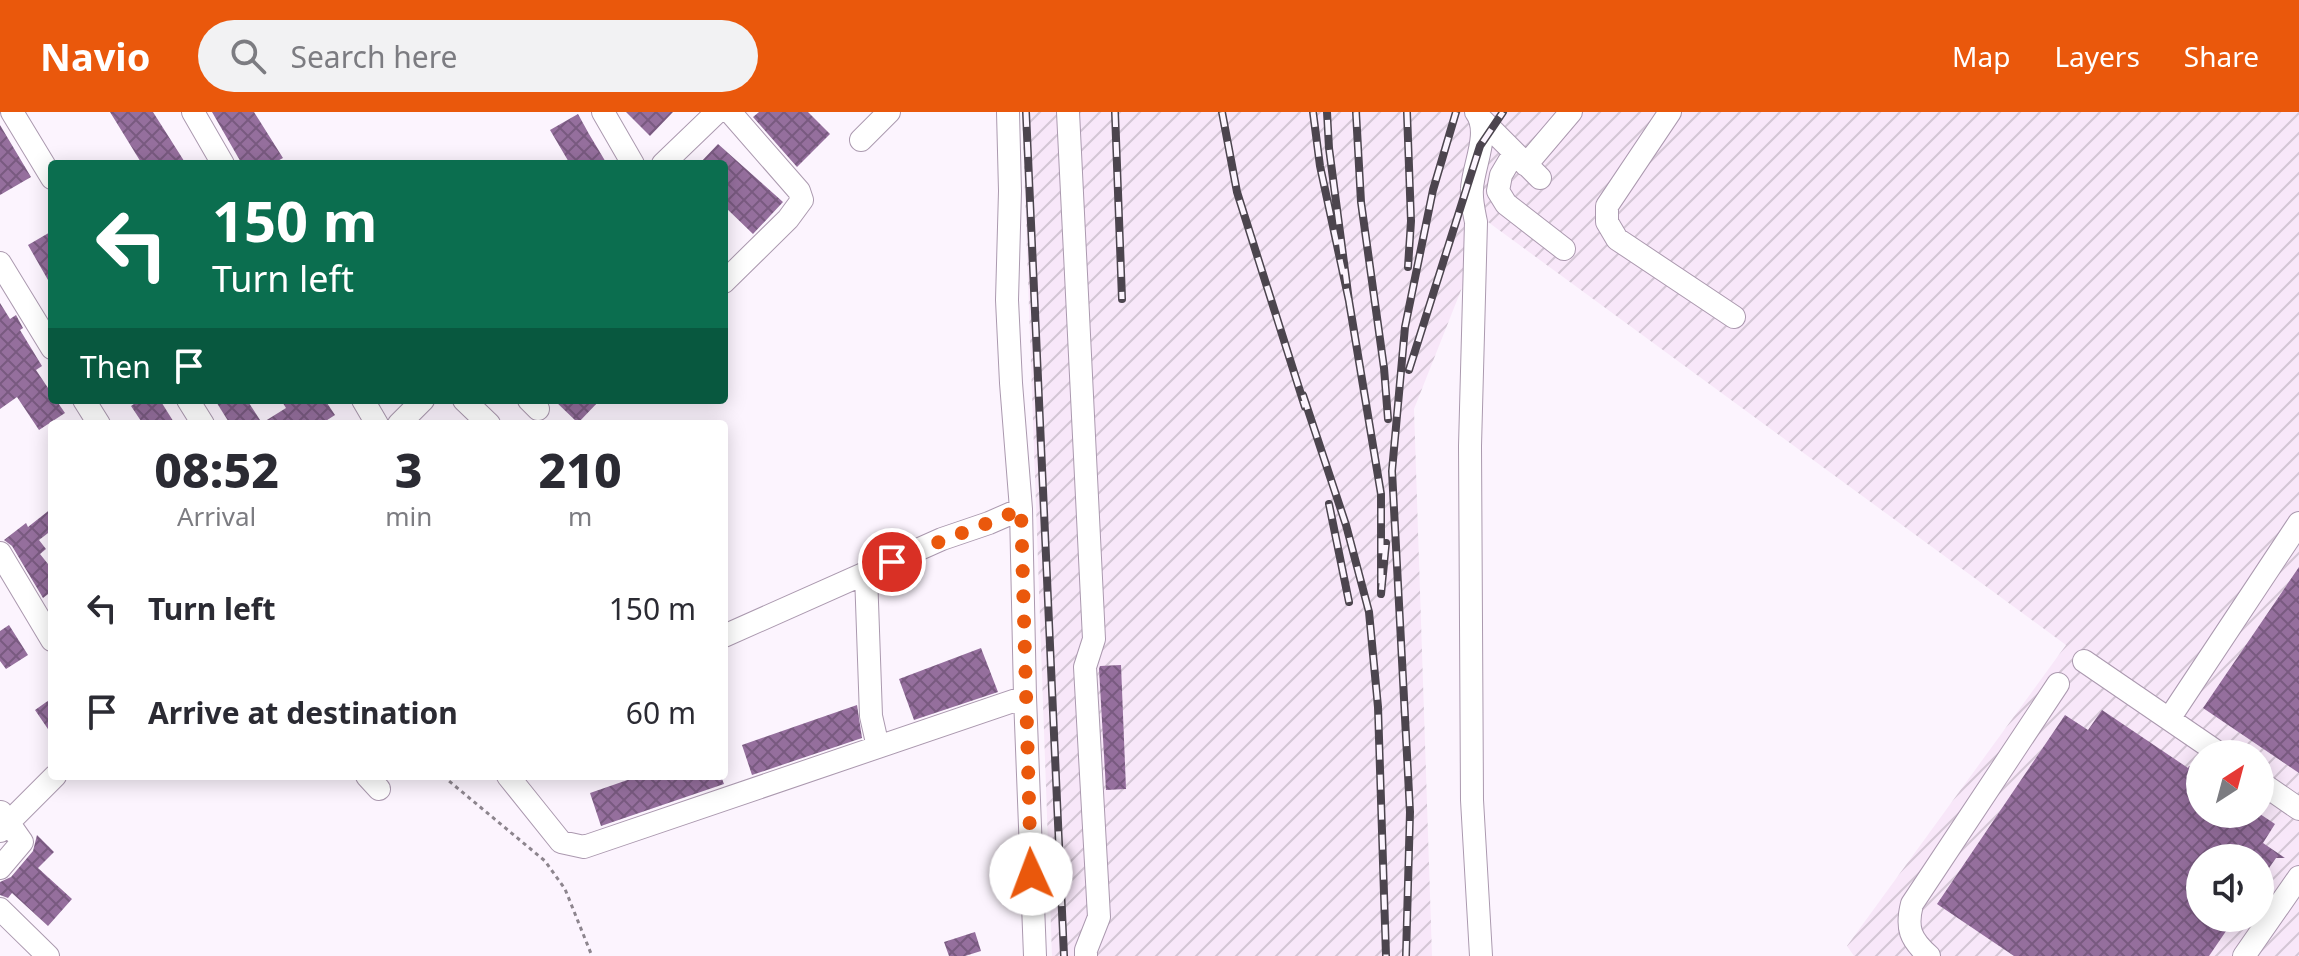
<!DOCTYPE html>
<style>
:root{--surface:#fff;--page:#f2f2f3;--text:#2b2b33;--muted:#7c7c81;--accent:#ea580c}
body{margin:0;font-family:"Noto Sans",sans-serif;background:var(--page);color:var(--text);height:100vh;display:flex;flex-direction:column;font-size:30px;white-space:nowrap}
*{box-sizing:border-box;margin:0}
p{font-size:26px;color:var(--muted)}
.icon{flex:none;width:44px;height:44px;fill:none;stroke:currentColor;stroke-width:2;stroke-linecap:round;stroke-linejoin:round}
.map{position:relative;flex:1;overflow:hidden}
.details{position:absolute;left:48px;top:308px;width:680px;height:360px;display:flex;flex-direction:column;background:var(--surface);border-radius:8px;box-shadow:0 4px 20px #0003}
.details>*{flex:none}
.top-card{position:absolute;left:48px;top:48px;width:680px;height:244px;border-radius:8px;box-shadow:0 4px 20px #0003;background:#0b6e4f;color:#fff;overflow:hidden}
.needle{width:52px;rotate:36deg}
.tools{position:absolute;left:2186px;top:628px;display:grid;gap:16px}
.tools a{display:grid;place-items:center;width:88px;height:88px;border-radius:50%;background:var(--surface);box-shadow:0 4px 20px #0003;font-size:40px}
.pin{position:absolute;display:grid;place-items:center;width:68px;height:68px;color:#fff;margin:-34px;border:4px solid #fff;border-radius:50%;box-shadow:0 2px 8px #0007}
.me{position:absolute;width:88px;margin:-44px;rotate:358deg;stroke-linejoin:round;filter:drop-shadow(0 0 6px #0008)}
.turn{display:flex;align-items:center;gap:28px;height:168px;padding:0 32px;font-size:36px}
.turn .icon{width:104px;height:104px;stroke-width:2.5}
.turn b{display:block;font-size:56px;line-height:68px}
.then{display:flex;align-items:center;height:76px;padding:0 32px;background:#0003;gap:16px;font-size:30px}
.eta{display:flex;justify-content:space-evenly;align-items:center;height:136px;text-align:center}
.eta b{font-size:48px;font-weight:800;line-height:56px}
ul{padding:0;list-style:none}
li{display:flex;align-items:center;gap:24px;height:104px;padding:0 32px}
li div{flex:1}
li b{display:block;font-size:30px}
li em{font-style:normal}
header{display:flex;align-items:center;gap:48px;box-sizing:border-box;height:112px;padding:0 40px;background:var(--accent);color:#fff}
header strong{font-size:38px}
nav{display:flex;gap:44px;margin-inline-start:auto;font-size:28px}
.search{width:560px;height:72px;background:var(--page);display:flex;align-items:center;gap:20px;box-sizing:border-box;padding:0 28px;border-radius:44px;color:var(--muted);font-size:30px}
.map>svg:first-child{display:block}
</style>
<header>
<strong>Navio</strong>
<div class="search"><svg class="icon" aria-label="search" viewBox="0 0 24 24"><circle cx="10" cy="10" r="6"/><path d="M15 15l6 6"/></svg>Search here</div>
<nav><a>Map</a><a>Layers</a><a>Share</a></nav>
</header>
<div class="map">
<svg width="2299" height="844" viewBox="0 0 2299 844">
<defs>
<pattern id="industrial-furrows" width="10" height="10" patternUnits="userSpaceOnUse" patternTransform="scale(2)"><rect width="10" height="10" fill="#f8e7f9"/><path d="M-1 1l2-2M0 10L10 0M9 11l2-2" fill="none" stroke="#d4c6d5"/></pattern>
<pattern id="building-cross-hatch" width="8" height="8" patternUnits="userSpaceOnUse" patternTransform="scale(2)"><rect width="8" height="8" fill="#956f9d"/><path d="M0 0l8 8M0 8l8-8" fill="none" stroke="#795a80"/></pattern>
</defs>
<rect width="100%" height="100%" fill="#fcf4fe"/>
<!-- industrial -->
<path fill="url(#industrial-furrows)" fill-rule="evenodd" d="M1022,0H2299V844H1854L1847,834L2066,533L1488,110L1414,297L1432,844H1052ZM2200,642H2260V702H2200ZM2200,746H2260V806H2200Z"/>
<!-- building -->
<path fill="url(#building-cross-hatch)" d="M110,0H153L186,52H142Z
M212,0H254L283,46L272,52H242Z
M626,0H673L650,24Z
M759,0H808L830,22L797,55L753,5Z
M578,2L589,22L607,52H570L550,18Z
M0,13L31,65L0,83Z
M718,32L783,90L753,122L724,94V52H699Z
M52,119V175L28,133Z
M0,191L10,207L16,203L23,216L20,218L42,254L36,258L52,282V288H56L65,301L39,318L17,285L0,297Z
M140,288H160L175,312H143L131,294Z
M215,288H247L262,311L286,296L281,288H325L335,303L321,312H230Z
M554,288H600L578,311Z
M52,396V418L39,428L46,437L40,442L52,457V479L43,486L12,434L4,428L26,411L28,415Z
M2299,455V661L2203,596Z
M9,513L28,543L6,557L0,549V519Z
M981,536L998,580L914,608L899,567Z
M1121,553L1126,677L1106,678L1099,557L1100,554Z
M52,586V623L35,598Z
M857,593L862,626L752,663L742,633Z
M2102,598L2188,656L2189,654L2200,661V702H2260L2275,712L2263,731L2285,746H2276L2260,769V746H2200V806H2235L2209,844H2014L1937,792L2065,603L2088,618Z
M639,664H721L724,672L601,714L590,681Z
M37,723L54,740L38,756L72,787L48,814L12,781L8,786L0,783V770L11,765L33,739Z
M975,820L981,839L965,844H949L944,830Z"/>
<g fill="none" stroke-linecap="round" stroke-linejoin="round">
<!-- minor casing -->
<g stroke="#ab99af" stroke-width="24">
<path id="minor" d="M12,0L52,66
M193,0L223,52
M603,0L633,52
M1008,0L1010,79L1007,188L1011,271L1021,397L1025,585L1035,844
M1068,0L1094,527L1085,555L1099,805L1086,838V844
M1476,0C1491,20 1473,54 1472,77C1471,88 1474,100 1476,110L1470,334L1472,688L1481,844
M1670,0L1607,94V110L1617,127L1734,205
M1481,7L1540,66
M861,28L889,0
M1514,41L1501,63L1498,79L1506,92L1564,137
M663,52L717,0
M1526,53L1571,0
M0,151L52,236
M724,170L788,107L802,88L799,79L730,0
M84,288L99,312
M188,288L203,312
M363,288L377,312
M464,288L489,312
M529,288L538,297
M399,312L423,288
M0,441L52,528
M866,462L871,604L878,635
M724,524L942,427L989,411L1021,397
M2084,549L2220,642
M2169,607L2299,411
M367,664L379,677
M508,664L561,730L584,735L1025,585
M2260,670L2299,697
M0,719L55,664
M0,756L22,730L1,700
M0,797L48,844
M1929,844C1910,827 1906,816 1912,792L2058,572
M2244,844L2299,765"/>
</g>
<!-- path -->
<path stroke="#8d858e" stroke-width="3" stroke-dasharray="4 4" stroke-linecap="butt" d="M443,664L545,749L565,777L592,844"/>
<!-- minor -->
<use href="#minor" stroke="#fff" stroke-width="22"/>
<!-- rail casing -->
<g stroke="#4c454e" stroke-width="8">
<path id="rail" d="M1026,0L1064,844
M1115,0L1122,187
M1222,0L1237,80L1305,295
M1313,0L1320,54L1349,189L1329,36L1327,0
M1356,0L1361,90L1384,256L1388,307
M1407,0L1411,109L1408,155
M1349,189L1381,382V482L1386,431
M1409,258L1480,34L1503,0
M1303,283L1346,413L1369,500L1378,595L1386,844
M1329,392L1349,490
M1406,844L1410,700L1392,359L1405,215L1433,78L1456,0"/>
</g>
<!-- rail -->
<use href="#rail" stroke="#fcf4fe" stroke-width="5" stroke-dasharray="15" stroke-linecap="butt"/>
</g>
<g fill="none" stroke-linecap="round" stroke-linejoin="round">
<!-- route -->
<path stroke="#ea580c" stroke-width="14" stroke-dasharray="0 25.2" d="M892,450C934,430 979,416 1021,397L1031,762"/>
</g>
</svg>
<div class="tools">
<a><svg class="needle" viewBox="-14 -14 28 28"><path d="M0-13l5 13h-10z" fill="#e53935"/><path d="M0 13l5-13h-10z" fill="#7c7c81"/></svg></a>
<a><svg class="icon" aria-label="sound" viewBox="0 0 24 24"><path d="M4 9h4l5-4v14l-5-4H4zM17 9q2 3 0 6"/></svg></a>
</div>
<div class="pin" style="left:892px;top:450px;background:#d93025"><svg class="icon" aria-label="arrive" viewBox="0 0 24 24"><path d="M6 21V4h12l-3 4 3 4H6"/></svg></div>
<svg class="me" style="left:1031px;top:762px" viewBox="-20 -20 40 40"><circle r="19" fill="#fff"/><path d="M0-13L10 11 0 6-10 11z" fill="#ea580c"/></svg>
<div class="top-card">
<div class="turn"><svg class="icon" aria-label="left" viewBox="0 0 24 24"><path d="M17 20v-9H6M10 6l-5 5 5 5"/></svg><div><b>150 m</b>Turn left</div></div>
<div class="then">Then<svg class="icon" aria-label="arrive" viewBox="0 0 24 24"><path d="M6 21V4h12l-3 4 3 4H6"/></svg></div>
</div>
<section class="details">
<div class="eta">
<div><b>08:52</b><p>Arrival</p></div>
<div><b>3</b><p>min</p></div>
<div><b>210</b><p>m</p></div>
</div>
<ul>
<li><svg class="icon" aria-label="left" viewBox="0 0 24 24"><path d="M17 20v-9H6M10 6l-5 5 5 5"/></svg><div><b>Turn left</b></div><em>150 m</em></li>
<li><svg class="icon" aria-label="arrive" viewBox="0 0 24 24"><path d="M6 21V4h12l-3 4 3 4H6"/></svg><div><b>Arrive at destination</b></div><em>60 m</em></li>
</ul>
</section>
</div>
